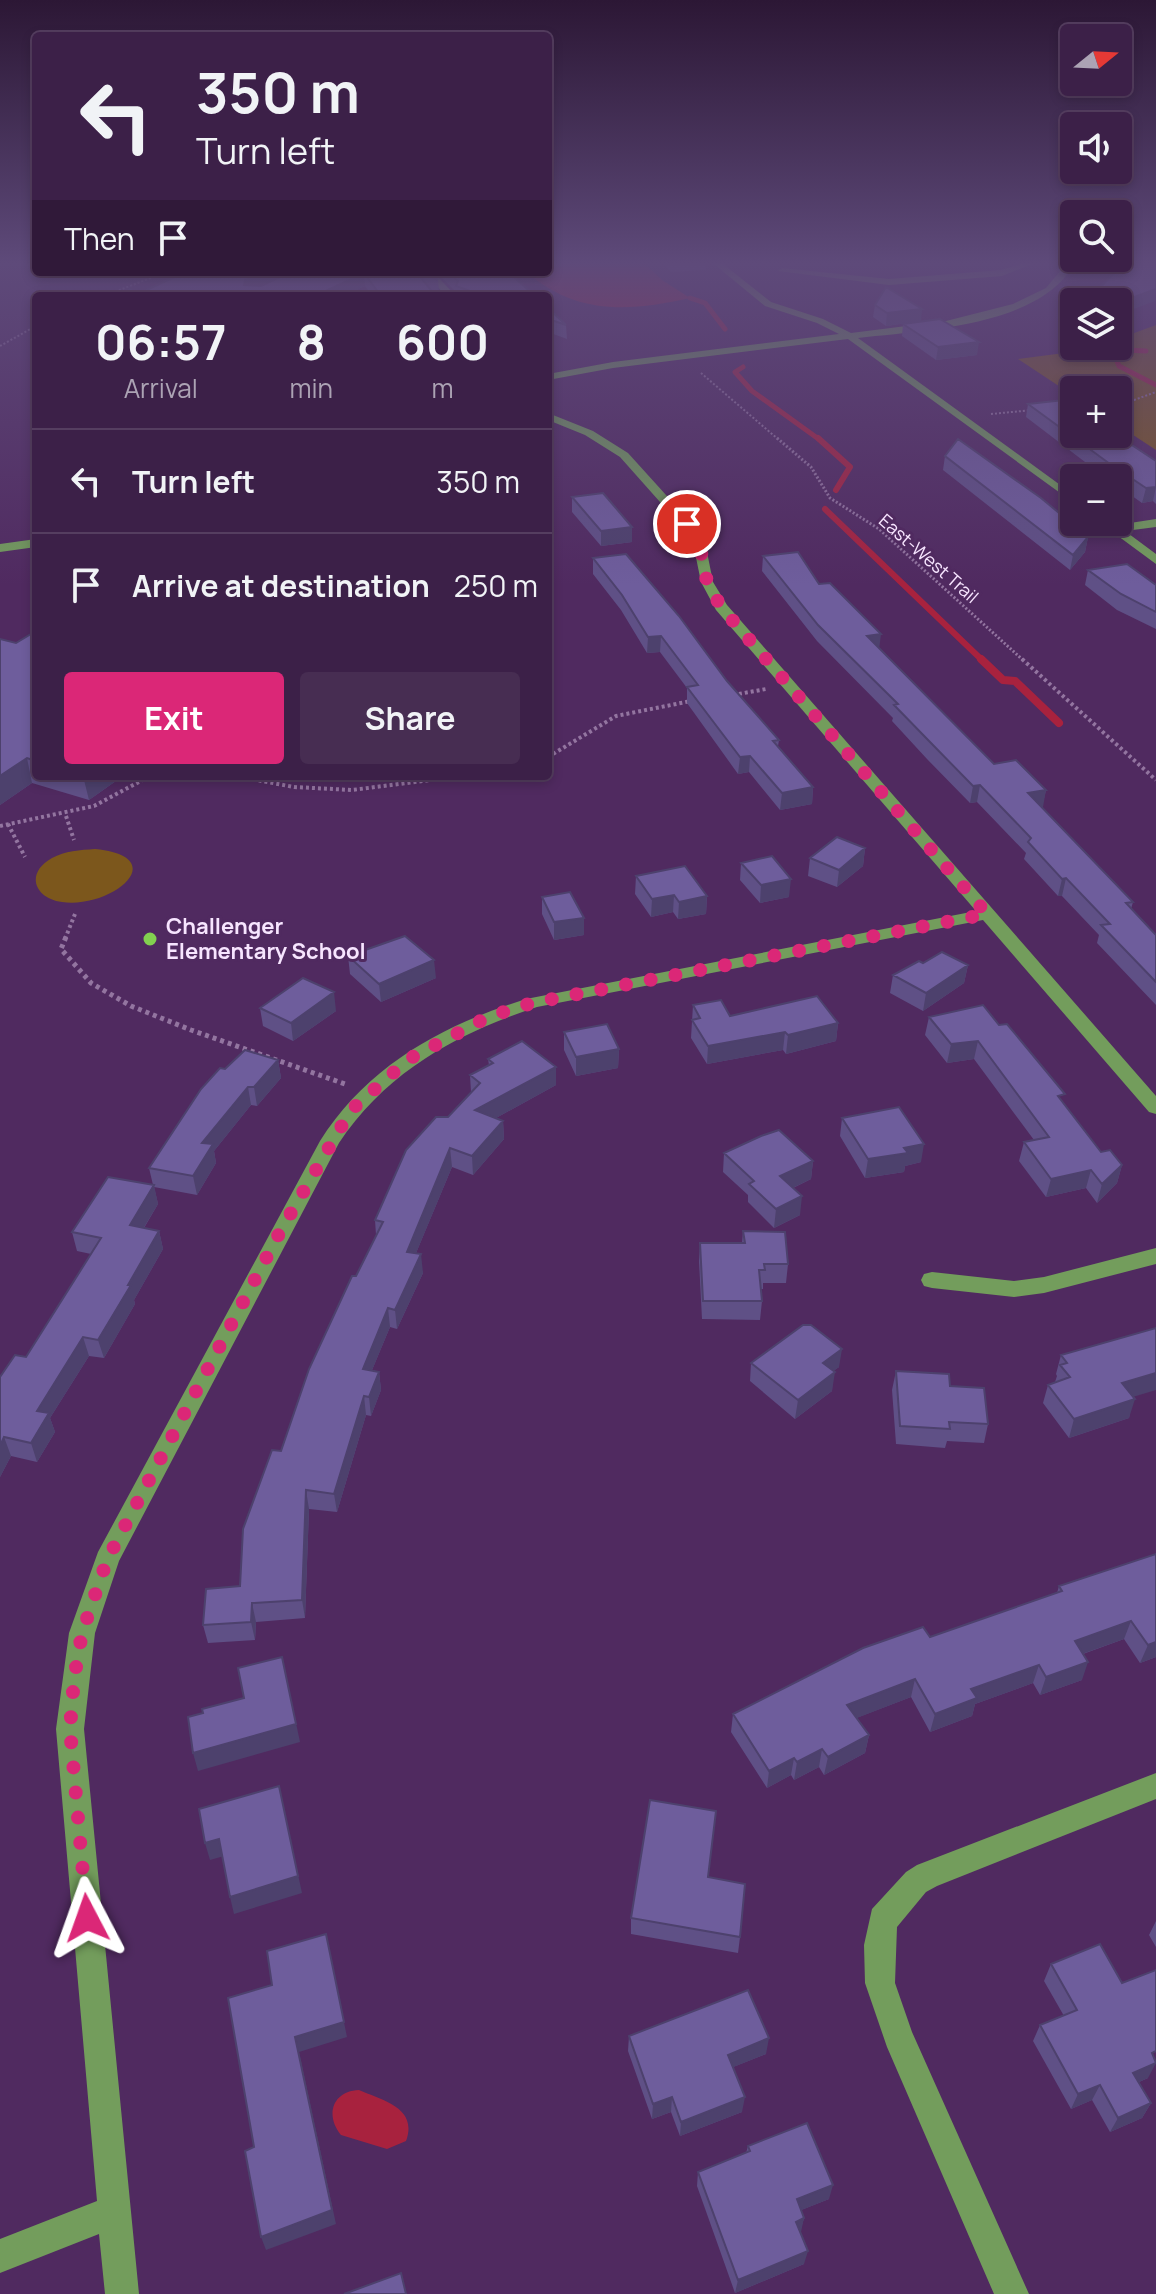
<!DOCTYPE html>
<meta charset="utf-8">
<style>
:root{--surface:#3c2048;--page:#472d52;--text:#f1f3f6;--muted:#aca3b4;--line:#553e60;--accent:#db2777}
body{margin:0;font-family:Manrope,sans-serif;background:var(--page);color:var(--text);height:100vh;display:flex;flex-direction:column;font-size:30px;white-space:nowrap}
*{box-sizing:border-box;margin:0}
p{font-size:26px;color:var(--muted)}
.icon{flex:none;width:44px;height:44px;fill:none;stroke:currentColor;stroke-width:2;stroke-linecap:round;stroke-linejoin:round}
.map{position:relative;flex:1;overflow:hidden}
.side{position:absolute;left:32px;top:292px;width:520px;height:488px;display:flex;flex-direction:column;background:var(--surface);border-radius:8px;box-shadow:0 4px 12px #0003,0 0 0 2px var(--line)}
.side>*{flex:none}
.hud{position:absolute;left:32px;top:32px;width:520px;height:244px;border-radius:8px;box-shadow:0 4px 12px #0003,0 0 0 2px var(--line);background:#3c2048;color:var(--text);overflow:hidden}
.needle{width:52px;rotate:72deg}
.buttons{position:absolute;left:1060px;top:24px;display:grid;gap:16px}
.buttons a{display:grid;place-items:center;width:72px;height:72px;border-radius:8px;background:var(--surface);box-shadow:0 4px 12px #0003,0 0 0 2px var(--line);font-size:40px}
.pin{position:absolute;display:grid;place-items:center;width:68px;height:68px;color:#fff;margin:-34px;border:4px solid #fff;border-radius:50%;box-shadow:0 2px 8px #0007}
.me{position:absolute;width:88px;margin:-44px;rotate:356deg;stroke-linejoin:round;filter:drop-shadow(0 0 6px #0008)}
.turn{display:flex;align-items:center;gap:28px;height:168px;padding:0 32px;font-size:36px}
.turn .icon{width:104px;height:104px;stroke-width:2.5}
.turn b{display:block;font-size:56px;line-height:68px}
.then{display:flex;align-items:center;height:76px;padding:0 32px;background:#0003;gap:16px;font-size:30px}
.eta{display:flex;justify-content:space-evenly;align-items:center;height:136px;text-align:center}
.eta b{font-size:48px;font-weight:700;line-height:56px}
.cta{display:flex;gap:16px;margin-top:auto;padding:16px 32px}
.cta a{flex:1;height:92px;border-radius:8px;background:var(--accent);color:#fff;font-size:32px;font-weight:700;line-height:92px;text-align:center}
.cta a+a{background:var(--page);color:var(--text)}
ul{padding:0;list-style:none}
li{display:flex;align-items:center;gap:24px;height:104px;padding:0 32px;border-top:2px solid var(--line)}
li div{flex:1}
li b{display:block;font-size:30px}
li em{font-style:normal}
.map>svg:first-child{display:block}
</style>
<div class="map">
<svg width="1156" height="2294" viewBox="0 0 1156 2294">
<rect width="100%" height="100%" fill="#502a60"/>
<!-- green -->
<path fill="#7c571c" d="M1156,325V450L1118,425V390H1074V396L1018,359L1118,346V339Z
M95,849C174,857 112,909 62,902C34,898 25,873 52,858C65,851 80,850 95,849Z"/>
<!-- water -->
<path fill="#a8223e" d="M548,264H645L662,280L690,298C628,312 577,315 526,272H548Z
M359,2090C384,2101 418,2108 406,2141L387,2149L341,2135C325,2116 332,2091 359,2090Z"/>
<g fill="none" stroke-linecap="round" stroke-linejoin="round">
<!-- stream-far2 -->
<path stroke="#a8223e" stroke-width="5" d="M690,298L705,303L725,329
M1146,351L1126,350L1114,354L1119,366L1156,385
M743,367L735,372L752,391L820,440"/>
<!-- stream-far1 -->
<path stroke="#a8223e" stroke-width="6" d="M818,438L850,467L836,490
M825,509L983,661"/>
<!-- stream -->
<path stroke="#a8223e" stroke-width="8" d="M981,659L1003,680L1015,681L1059,723"/>
<!-- path-far3 -->
<path stroke="#9375a0" stroke-width="2" stroke-dasharray="2 2" stroke-linecap="butt" d="M104,296L166,272
M0,346L36,326
M701,373L779,440
M1118,401L1134,400L1156,392
M991,414L1033,410"/>
<!-- path-far2 -->
<path stroke="#9375a0" stroke-width="3" stroke-dasharray="2 2" stroke-linecap="butt" d="M777,438L811,467L830,498L879,529L1024,661"/>
<!-- path-far1 -->
<path stroke="#9375a0" stroke-width="4" stroke-dasharray="3 3" stroke-linecap="butt" d="M1022,659L1156,780
M733,695L766,689
M548,757L616,716L691,701
M235,776L294,787L352,790L462,776
M66,816L74,840
M8,824L25,857
M0,826L94,806L150,776
M65,939L75,914"/>
<!-- path -->
<path stroke="#9375a0" stroke-width="5" stroke-dasharray="4 4" stroke-linecap="butt" d="M66,937L61,949L91,983L131,1006L191,1030L345,1084"/>
<!-- minor -->
<path fill="#739d5c" fill-rule="evenodd" d="M714,264H723L771,302L823,319L851,333L946,321L1013,304L1046,288L1066,264H1074C1039,327 923,330 858,338L1074,495V503L848,339L613,368L548,380V374L613,362L839,334L817,323L765,306Z
M1020,264H1032L1002,276L889,285L778,271L782,268L889,279L1001,270Z
M424,272H433L456,296H446Z
M548,413L593,431L628,453L704,537L713,582L727,605L1156,1096V1114L1149,1112L983,920L537,1007C457,1033 386,1072 339,1143L119,1561L95,1633L84,1729L139,2294H105L99,2234L0,2273V2239L97,2201L56,1729L69,1633L98,1552L320,1141C368,1065 443,1025 526,999L976,911L716,610L701,582L692,538L620,457L585,435L548,420Z
M1156,519V527L1125,531L1156,554V564L1099,522L1117,525Z
M36,539V547L0,552V544Z
M1156,1248V1264L1044,1293L1014,1297L932,1288L924,1286L921,1280L924,1274L932,1272L1014,1281L1044,1277Z
M1156,1773V1799L937,1886L926,1892L897,1927L895,1983L912,2032L1029,2294H994L887,2047L865,1983L864,1945L872,1909L906,1872L917,1865Z"/>
</g>
<!-- wall -->
<path fill="#5f5086" d="M665,264H706V270L671,272Z
M185,272H431L438,280L439,292L431,290L436,296H372L365,286L343,296H122L136,295Z
M436,272H508L535,296H456V292Z
M875,305L921,321L886,326L873,317Z
M548,308L566,325L567,339L548,332Z
M903,324L977,355L936,360L902,336Z
M1028,404L1156,461V504L1153,501L1142,503L1118,486V478H1106L1026,417Z
M945,456L1088,537L1085,552L1070,570L943,470Z
M572,497L632,527V542L601,546L572,512Z
M763,556L819,584L879,648L994,764L1046,790L1042,807L1133,902L1131,909L1156,935V1005L1097,943L1099,935L1062,896H1058L1024,859L1026,853L977,802L970,803L927,759L892,721L893,718L817,641L762,571Z
M593,558L727,681L779,740L778,746L813,787L812,804L780,810L749,772L738,774L687,703V688L660,652L647,653L621,610L593,574Z
M1088,570L1156,585V629L1117,610L1085,585Z
M36,631V776H123L89,800L32,783L0,805L16,643Z
M865,848L863,866L837,887L808,876L810,858Z
M741,863L789,897L760,903L740,880Z
M636,876L707,896L706,914L678,919L673,912L651,917L635,894Z
M542,897L584,935L554,940L542,914Z
M348,956L436,978L381,1002L350,974Z
M923,963L968,965L964,983L923,1011L890,993L893,975Z
M693,1005L730,1016L838,1023L836,1041L786,1054L783,1050L707,1064L691,1038Z
M983,1005L1063,1103L1101,1152L1122,1165L1117,1183L1097,1203L1086,1188L1046,1197L1019,1161L1024,1142L1034,1140L974,1059L947,1063L925,1035L929,1017Z
M260,1008L336,1011L293,1041L263,1026Z
M564,1032L619,1049L618,1068L576,1076L564,1050Z
M488,1059L556,1085L496,1118L503,1121L504,1139L473,1175L452,1167L416,1253L423,1273L397,1329L390,1327L372,1370L379,1372L381,1390L371,1416L366,1415L337,1512L309,1509L305,1618L256,1622L255,1640L208,1643L203,1625L240,1586L281,1451L356,1276L376,1235L375,1220L448,1117L471,1092L470,1075L489,1065Z
M278,1060L281,1078L257,1106L251,1105L214,1151L216,1163L197,1195L154,1187L158,1204L144,1228L159,1231L163,1249L134,1300L135,1304L104,1358L89,1356L50,1418L55,1432L37,1462L11,1456L0,1477V1377L26,1357L91,1254L77,1251L72,1232L153,1185L149,1168L225,1069Z
M842,1118L921,1162L905,1166L904,1172L865,1178L840,1136Z
M724,1153L813,1161L811,1179L793,1188L800,1215L774,1228L748,1202V1195L723,1172Z
M743,1231L788,1264L786,1283H763V1289H761L762,1301L760,1320L702,1319L699,1261L700,1243H742Z
M1061,1355L1133,1397L1129,1418L1069,1438L1043,1403L1048,1385L1055,1382L1057,1376L1056,1374Z
M751,1363L839,1367L833,1371L832,1391L795,1419L750,1381Z
M896,1371L988,1424L984,1443L947,1441L945,1448L896,1444L892,1390Z
M1156,1554V1657L1140,1663L1124,1639L1083,1654L1082,1680L1040,1695L1033,1683L975,1704L972,1716L930,1732L911,1697L856,1718L869,1735L865,1753L824,1775L819,1767L794,1780L791,1775L767,1788L731,1732L733,1714L930,1637L1057,1593L1059,1586Z
M709,1877L740,1937L738,1953L631,1934V1918Z
M1156,1921V1947L1149,1935Z
M1051,1964L1148,2078L1139,2082L1151,2103L1142,2118L1110,2132L1092,2100L1071,2109L1033,2041L1040,2025L1064,2016L1044,1981Z
M629,2036L766,2054L733,2067L742,2112L680,2136L671,2112L652,2119L628,2051Z
M748,2146L829,2199L801,2210L804,2218L800,2232L804,2264L735,2293L697,2186L698,2172L746,2153Z"/>
<!-- shaded-wall -->
<path fill="#4d416d" d="M264,272H294L247,293L244,285L245,280Z
M364,273L365,286L343,296H315Z
M1156,289L1155,301L1118,315V303Z
M922,309L921,321L886,326L887,313Z
M1074,320V331L1065,334L1067,322Z
M979,342L977,355L936,360L938,347Z
M1156,487L1153,501L1142,503L1146,488Z
M632,527V542L601,546V531Z
M1088,537L1085,552L1070,570L1073,555Z
M881,634L879,650L867,636Z
M661,636L660,652L647,653L648,637Z
M750,756L749,772L738,774L740,757Z
M27,758L32,783L0,805V776Z
M83,776H123L89,800Z
M980,785L977,802L970,803L973,786Z
M813,787L812,804L780,810L782,793Z
M1046,790L1043,807L1025,810L1028,793Z
M865,848L863,866L837,887L839,870Z
M1066,878L1062,896H1058L1062,879Z
M791,879L789,897L760,903L761,885Z
M674,895L673,912L651,917L652,899Z
M707,896L706,914L678,919L679,902Z
M584,918V935L554,940V922Z
M434,960L436,978L381,1002L379,984Z
M968,965L964,983L923,1011L926,993Z
M334,992L336,1011L293,1041L291,1023Z
M838,1023L836,1041L786,1054L788,1035Z
M785,1032L783,1050L707,1064L708,1046Z
M978,1041L974,1059L947,1063L951,1044Z
M619,1049L618,1068L576,1076V1057Z
M278,1060L281,1078L257,1106L254,1087Z
M556,1067V1085L476,1129L475,1110Z
M248,1087L251,1105L214,1151L216,1163L197,1195L193,1176L202,1143Z
M503,1121L504,1139L473,1175L472,1156Z
M924,1144L921,1162L905,1166L904,1172L865,1178L868,1159L904,1148Z
M450,1148L452,1167L409,1270L407,1252Z
M813,1161L811,1179L778,1195L780,1176Z
M1122,1165L1117,1183L1097,1203L1102,1184Z
M1091,1170L1086,1188L1046,1197L1051,1179Z
M154,1185L158,1204L134,1244L130,1225Z
M802,1196L800,1215L774,1228L776,1209Z
M159,1231L163,1249L134,1300L135,1304L104,1358L98,1340Z
M421,1254L423,1273L397,1329L395,1310Z
M388,1308L390,1327L365,1387L363,1369Z
M83,1337L89,1356L50,1418L55,1432L37,1462L31,1443L37,1411Z
M842,1349L839,1367L820,1381L823,1363Z
M379,1372L381,1390L371,1416L369,1397Z
M835,1372L832,1391L795,1419L798,1400Z
M1156,1373V1390L1116,1402L1122,1383Z
M364,1396L366,1415L337,1512L334,1494Z
M1135,1399L1129,1418L1069,1438L1074,1419Z
M4,1437L11,1456L0,1477V1446Z
M306,1490L309,1509L305,1618L302,1600Z
M252,1603L256,1622L255,1640L251,1622Z
M1131,1621L1124,1639L1068,1659L1075,1641Z
M1156,1642V1657L1140,1663L1148,1645Z
M282,1657L300,1742L198,1771L193,1753Z
M1088,1662L1082,1680L1040,1695L1046,1677Z
M1039,1665L1033,1683L975,1704L972,1716L930,1732L935,1714L971,1689Z
M915,1679L911,1697L844,1723L847,1705Z
M869,1735L865,1753L824,1775L828,1757Z
M822,1749L819,1767L794,1780L797,1762Z
M794,1758L791,1775L767,1788L769,1771Z
M279,1786L302,1893L234,1914L230,1897Z
M219,1839L224,1856L210,1860L205,1843Z
M326,1934L347,2037L299,2052L336,2224L266,2250L261,2237L295,2037Z
M769,2038L766,2054L726,2070L728,2055Z
M1156,2063L1148,2078L1125,2088L1133,2073Z
M1100,2085L1092,2100L1071,2109L1078,2094Z
M672,2097L671,2112L652,2119L653,2104Z
M745,2097L742,2112L680,2136L681,2122Z
M1151,2103L1142,2118L1110,2132L1118,2118Z
M833,2185L829,2199L794,2213L797,2199Z
M804,2218L801,2232L792,2235L796,2222Z
M808,2251L804,2264L735,2293L738,2280Z"/>
<!-- building -->
<path fill="#6e5d9c" stroke="#4d416d" stroke-width="2" d="M1123,264H1156V289L1118,303V302H1086Z
M185,272H264L245,280L244,285L261,286L291,272H416L436,296H381L364,273L315,296H222L189,291L184,296H122L130,289L136,295Z
M416,272H431L438,280Z
M448,272H508L535,296H484L456,286L458,281Z
M886,287L922,309L887,313L875,305Z
M548,308L566,325L548,319Z
M940,319L979,342L938,347L903,324Z
M1064,400L1074,406V434H1115L1156,461V487L1146,488L1110,464L1028,404Z
M958,439L1041,498L1088,537L1073,555L945,456Z
M603,493L632,527L601,531L572,497Z
M798,552L819,584L830,583L881,634L867,636L994,764L1016,760L1046,790L1028,793L1133,902L1126,903L1156,935V982L1101,925L1110,924L1066,878L1062,879L1028,842L1031,838L980,785L973,786L930,742L894,705L898,704L818,625L763,556Z
M626,554L679,616L727,681L779,740L773,741L813,787L782,793L750,756L740,757L687,687L698,685L661,636L648,637L622,595L593,558Z
M1127,564L1156,585V612L1121,594L1088,570Z
M36,631V761L27,758L0,776V639L16,643Z
M837,837L865,848L839,870L810,858Z
M772,856L791,879L761,885L741,863Z
M685,866L707,896L679,902L674,895L652,899L636,876Z
M570,892L584,918L554,922L542,897Z
M405,936L434,960L379,984L348,956Z
M942,952L968,965L926,993L893,975L919,961L923,963Z
M303,978L334,992L291,1023L260,1008Z
M817,996L838,1023L788,1035L785,1032L708,1046L692,1020L700,1018L693,1005L721,1000L730,1016Z
M983,1005L999,1025L1007,1024L1065,1094L1058,1096L1101,1152L1110,1150L1122,1165L1102,1184L1091,1170L1051,1179L1024,1142L1049,1137L978,1041L951,1044L929,1017Z
M607,1024L619,1049L576,1057L564,1032Z
M522,1041L556,1067L475,1110L503,1121L472,1156L450,1148L407,1252L421,1254L395,1310L388,1308L363,1369L379,1372L369,1397L364,1396L334,1494L306,1490L302,1600L252,1603L251,1622L203,1625L206,1589L240,1586L243,1529L272,1450L281,1451L309,1369L352,1276H356L383,1222L375,1220L406,1150L436,1117H448L480,1083L470,1075L493,1063L488,1059Z
M245,1050L278,1060L254,1087H248L202,1143L213,1144L193,1176L149,1168L201,1089L220,1068L225,1069Z
M899,1107L924,1144L904,1148L908,1153L868,1159L842,1118Z
M779,1130L813,1161L780,1176L802,1196L776,1209L749,1184L754,1181L724,1153L761,1136Z
M108,1177L154,1185L130,1225L159,1231L128,1285H131L98,1340L83,1337L37,1411L49,1413L31,1443L4,1437L0,1446V1377L15,1355L26,1357L101,1238L72,1232Z
M743,1231L785,1232L788,1264H764L765,1270H759L762,1301H703L700,1243H745Z
M803,1325H811L842,1349L823,1363L835,1372L798,1400L751,1363Z
M1156,1328V1373L1122,1383L1135,1399L1074,1419L1048,1385L1070,1377L1060,1365L1067,1363L1061,1355Z
M896,1371L949,1374L950,1386L984,1388L988,1424L949,1422L950,1429L900,1426Z
M1156,1554V1642L1148,1645L1131,1621L1075,1641L1088,1662L1046,1677L1039,1665L971,1689L977,1698L935,1714L915,1679L847,1705L869,1735L828,1757L822,1749L797,1762L794,1758L769,1771L733,1714L863,1648L923,1627L930,1637L1062,1591L1059,1586Z
M282,1657L296,1724L193,1753L188,1717L203,1713L202,1709L244,1698L238,1668Z
M279,1786L298,1876L230,1897L219,1839L205,1843L199,1809Z
M650,1800L716,1811L708,1877L745,1884L740,1937L631,1918Z
M326,1934L344,2022L295,2037L332,2210L261,2237L245,2151L254,2147L228,1998L272,1985L267,1951Z
M1100,1944L1122,1983L1156,1970V2051L1152,2053L1156,2063L1133,2073L1151,2103L1118,2118L1100,2085L1078,2094L1040,2025L1077,2010L1051,1964Z
M748,1990L769,2038L728,2055L745,2097L681,2122L672,2097L653,2104L629,2036Z
M807,2123L833,2185L797,2199L804,2218L796,2222L808,2251L738,2280L698,2172L750,2151L748,2146Z
M401,2273L406,2294H344Z"/>
<!-- sky -->
<linearGradient id="sky" x2="0" y2="1"><stop stop-color="#2c1735"/><stop offset="0.45" stop-color="#5e4a7a"/><stop offset="1" stop-color="#5e4a7a" stop-opacity="0"/></linearGradient>
<rect width="1156" height="585" fill="url(#sky)"/>
<g fill="none" stroke-linecap="round" stroke-linejoin="round">
<!-- route -->
<path stroke="#db2777" stroke-width="14" stroke-dasharray="0 25.2" d="M87,1918L70,1729L74,1679L82,1633L107,1560L281,1230L351,1110L409,1059L488,1017L532,1003L987,914L721,607L707,582L698,537L687,524"/>
</g>
<!-- markers -->
<circle fill="#82d050" stroke="#502a60" stroke-width="3" cx="150" cy="939" r="8"/>
<g text-anchor="middle" dominant-baseline="central" stroke-width="6" stroke-linejoin="round" paint-order="stroke">
<!-- far-street labels -->
<g font-size="18" fill="#f7e5ff" stroke="#502a60">
<text transform="translate(929 558) rotate(41)">East-West Trail</text>
</g>
<!-- poi labels -->
<g font-size="22" font-weight="bold" fill="#f7e5ff" stroke="#502a60" text-anchor="start">
<text x="166" y="926">Challenger<tspan x="166" dy="25">Elementary School</tspan></text>
</g>
</g>
</svg>
<div class="buttons">
<a><svg class="needle" viewBox="-14 -14 28 28"><path d="M0-13l5 13h-10z" fill="#e53935"/><path d="M0 13l5-13h-10z" fill="#aca3b4"/></svg></a>
<a><svg class="icon" aria-label="sound" viewBox="0 0 24 24"><path d="M4 9h4l5-4v14l-5-4H4zM17 9q2 3 0 6"/></svg></a>
<a><svg class="icon" aria-label="search" viewBox="0 0 24 24"><circle cx="10" cy="10" r="6"/><path d="M15 15l6 6"/></svg></a>
<a><svg class="icon" aria-label="layers" viewBox="0 0 24 24"><path d="M12 4l9 5-9 5-9-5zM3 14l9 5 9-5"/></svg></a>
<a>+</a>
<a>−</a>
</div>
<div class="pin" style="left:687px;top:524px;background:#d93025"><svg class="icon" aria-label="arrive" viewBox="0 0 24 24"><path d="M6 21V4h12l-3 4 3 4H6"/></svg></div>
<svg class="me" style="left:87px;top:1918px" viewBox="-20 -20 40 40"><path d="M0-17L14 15 0 8-14 15z" fill="#db2777" stroke="#fff" stroke-width="4"/></svg>
<div class="hud">
<div class="turn"><svg class="icon" aria-label="left" viewBox="0 0 24 24"><path d="M17 20v-9H6M10 6l-5 5 5 5"/></svg><div><b>350 m</b>Turn left</div></div>
<div class="then">Then<svg class="icon" aria-label="arrive" viewBox="0 0 24 24"><path d="M6 21V4h12l-3 4 3 4H6"/></svg></div>
</div>
<section class="side">
<div class="eta">
<div><b>06:57</b><p>Arrival</p></div>
<div><b>8</b><p>min</p></div>
<div><b>600</b><p>m</p></div>
</div>
<ul>
<li><svg class="icon" aria-label="left" viewBox="0 0 24 24"><path d="M17 20v-9H6M10 6l-5 5 5 5"/></svg><div><b>Turn left</b></div><em>350 m</em></li>
<li><svg class="icon" aria-label="arrive" viewBox="0 0 24 24"><path d="M6 21V4h12l-3 4 3 4H6"/></svg><div><b>Arrive at destination</b></div><em>250 m</em></li>
</ul>
<div class="cta"><a>Exit</a><a>Share</a></div>
</section>
</div>
